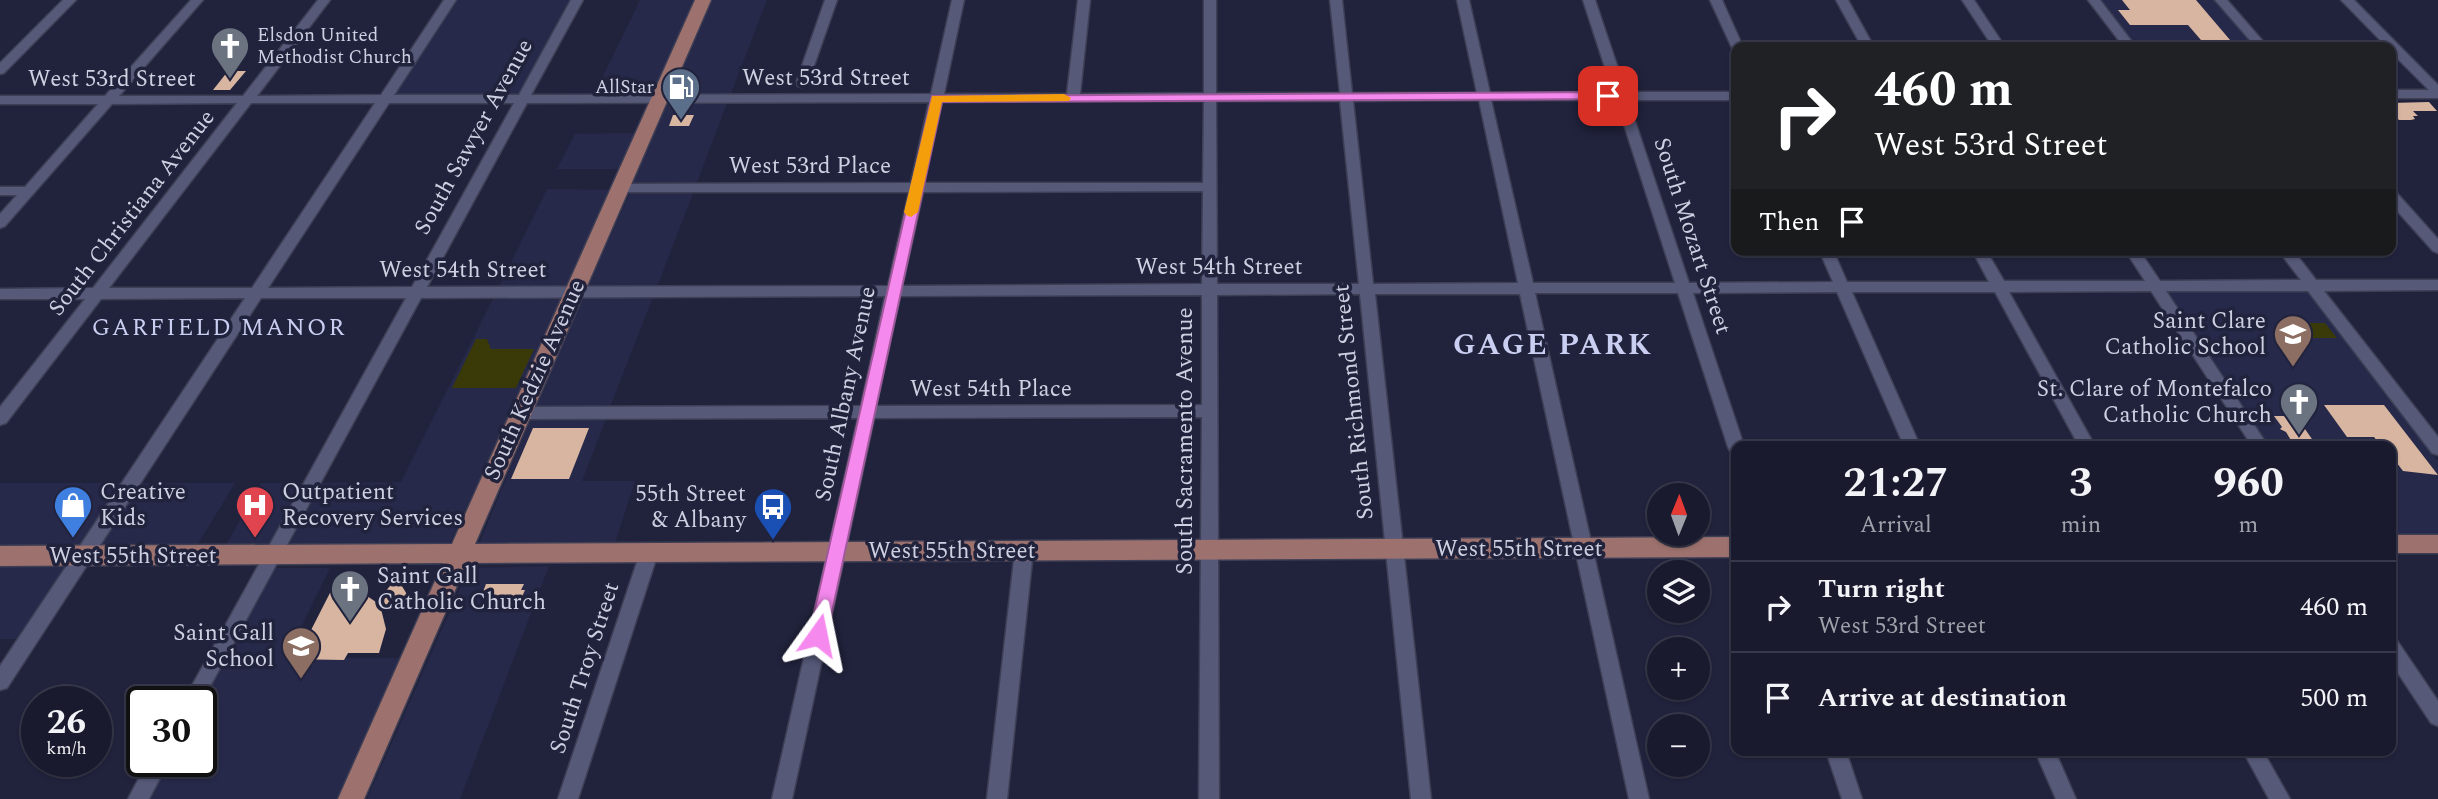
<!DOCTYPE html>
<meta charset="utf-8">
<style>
:root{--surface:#191a2e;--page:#26273a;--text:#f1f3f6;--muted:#9fa1aa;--line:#37384a}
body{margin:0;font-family:Spectral,serif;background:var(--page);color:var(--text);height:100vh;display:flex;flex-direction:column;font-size:26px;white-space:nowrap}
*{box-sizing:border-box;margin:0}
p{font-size:23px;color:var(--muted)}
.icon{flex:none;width:38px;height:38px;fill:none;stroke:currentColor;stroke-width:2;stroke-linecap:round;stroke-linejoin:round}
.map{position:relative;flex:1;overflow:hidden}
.panel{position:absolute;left:1731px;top:441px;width:665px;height:315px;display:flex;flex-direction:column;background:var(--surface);border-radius:14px;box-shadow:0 2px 5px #0004,0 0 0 2px var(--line)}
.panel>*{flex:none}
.top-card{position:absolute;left:1731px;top:42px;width:665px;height:214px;border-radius:14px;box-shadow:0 2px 5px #0004,0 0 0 2px var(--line);background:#202124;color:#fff;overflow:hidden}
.needle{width:46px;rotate:1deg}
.buttons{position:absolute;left:1647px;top:483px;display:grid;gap:14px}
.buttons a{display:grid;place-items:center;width:63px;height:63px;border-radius:50%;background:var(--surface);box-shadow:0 2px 5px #0004,0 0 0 2px var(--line);font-size:35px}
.speed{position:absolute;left:21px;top:686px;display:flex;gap:14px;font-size:35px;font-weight:700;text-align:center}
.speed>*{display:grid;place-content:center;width:91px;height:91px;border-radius:50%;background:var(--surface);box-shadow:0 2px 5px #0004,0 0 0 2px var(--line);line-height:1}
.speed small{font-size:18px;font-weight:400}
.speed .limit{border:4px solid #111;border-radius:10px;background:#fff;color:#111}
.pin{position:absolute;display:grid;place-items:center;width:60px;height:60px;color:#fff;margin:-30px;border-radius:14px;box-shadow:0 4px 10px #0006}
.me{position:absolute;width:77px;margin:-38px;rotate:12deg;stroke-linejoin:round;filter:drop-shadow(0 0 5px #0008)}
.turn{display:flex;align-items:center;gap:24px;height:147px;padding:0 28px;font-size:32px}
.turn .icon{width:91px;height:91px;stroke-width:2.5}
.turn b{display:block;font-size:49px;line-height:60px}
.then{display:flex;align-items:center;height:66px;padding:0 28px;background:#0003;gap:14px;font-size:26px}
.eta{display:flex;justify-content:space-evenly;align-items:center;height:119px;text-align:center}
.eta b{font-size:42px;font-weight:700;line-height:49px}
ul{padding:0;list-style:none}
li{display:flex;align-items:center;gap:21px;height:91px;padding:0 28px;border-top:2px solid var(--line)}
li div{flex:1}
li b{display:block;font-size:26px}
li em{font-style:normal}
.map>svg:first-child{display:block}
</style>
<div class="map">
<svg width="2438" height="799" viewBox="0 0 2438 799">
<rect width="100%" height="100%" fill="#21233d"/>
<!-- built -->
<path fill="#27294a" d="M455,0H573L519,98L391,97Z
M640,0H696L653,97H593Z
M712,0H767L730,96H670Z
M2100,0H2214L2255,47H2136Z
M668,103H727L696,185L632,184Z
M636,133L619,169H557L575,134Z
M547,189L610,190L568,288L498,289Z
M630,193H693L657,287L587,288Z
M2308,290L2438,461V536H2391L2390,446H2269L2166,291Z
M494,297H563L449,545L283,546L317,483L401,482Z
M583,297H653L610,407H535Z
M531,419H606L582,481H635L614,546L479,544Z
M0,483H123L82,547H0Z
M137,483H235L196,547L96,546Z
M261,483H304L269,547H225Z
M549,566L460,799H367L469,568Z
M0,567H67L20,639H0Z
M273,568H330L286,658H400L338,799H146L167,761H201V702Z"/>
<!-- green -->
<path fill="#393a07" d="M2284,323H2325L2337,338H2295Z
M476,339H487L491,349H534L516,388H452Z"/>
<!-- building -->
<path fill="#d8b5a0" d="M2122,0H2196L2236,47H2207L2188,25H2130L2118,10H2130Z
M228,71H246L230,90H213Z
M2429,102L2437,111H2413L2418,116H2413L2415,119L2411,120H2399L2390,111V103Z
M673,115H694L689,126H669Z
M2324,405H2384L2438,475L2403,471L2390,454V446L2378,442L2374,437H2347Z
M2274,416H2296L2314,442H2292L2286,432L2280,429L2282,427Z
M533,428H589L569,479H511Z
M397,578L411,601L381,609L386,629L379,653H348L344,660L287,659L293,649H298L304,636H308L333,587L358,590L376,602Z
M486,584H524L521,590H525L521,599L497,600L499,596L481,597Z"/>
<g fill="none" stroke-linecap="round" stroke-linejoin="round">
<!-- minor casing -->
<g stroke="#3e3e55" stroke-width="3">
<path id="minor" d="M63,0H76L4,73L0,74V63Z
M191,0H203L119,96H243L318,0H330L257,96L381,95L444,0H456L394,95H519L571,0H583L531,95L931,94L952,0H964L944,94H1067L1078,0H1090L1080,94L1204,93V0H1216V93H1340L1330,0H1342L1352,93H1477L1457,0H1469L1490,93L1613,92L1583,0H1595L1626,92H1736V100H1628L1689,283L1833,282L1819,250H1833L1847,282H1989L1972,250H1986L2004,281H2145L2125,250H2139L2160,281L2301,280L2278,250H2293L2316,280H2438V290L2324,291L2438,437V455L2432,453L2308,291H2166L2268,446H2252L2151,291L2009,292L2095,446H2079L1995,292H1852L1920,446H1904L1837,292L1693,293L1744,446H1736V453L1730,451L1728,447L1678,293H1535L1649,799H1629L1520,294H1375L1431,799H1411L1360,294L1217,295L1219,799H1199L1202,417L874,418L792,799H772L858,418L521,419L515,417L513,413L515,409L521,407L861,406L885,296L421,298L201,703L183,702L406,298H261L7,688L0,690V666L245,298L101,299L6,423L0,425V407L85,299H0V289L93,288L237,103L112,104L5,226L0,228V214L17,195H0V187H25L98,104H0V96H105ZM1479,100L1518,283L1373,284L1353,101ZM1491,100H1616L1675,283H1533ZM1075,101H1204L1203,183H924L942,102ZM1216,101H1340L1359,284H1217ZM929,102L911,183L620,184L613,188L620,192H909L888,286L427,287L527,103ZM251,103H375L252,288H109ZM389,103H514L412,287L268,288ZM1203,191L1202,284L902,286L923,192ZM1202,295V405L876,406L900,296Z
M825,0H837L808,83L802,87L798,86L796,83Z
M1710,0H1722L1743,47L1733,50Z
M1836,0H1848L1874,47H1862Z
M1962,0H1974L2005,47H1993Z
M2088,0H2100L2136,47H2124Z
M2215,0H2227L2268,47H2256Z
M2341,0H2354L2438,85V98H2390V90H2429L2390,51V47H2387Z
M2390,190L2395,191L2438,239V253L2433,251L2390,203Z
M1024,544L1030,546L1033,551L1007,799H987L1015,551L1018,546Z
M649,546L655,548L658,553L578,799H558L640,553L643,548Z
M2390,637L2396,639L2438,701V726L2431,723L2390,661Z
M1826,751H1846L1862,799H1842Z
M2035,751H2055L2076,799H2056Z
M2243,751H2263L2290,799H2269Z
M148,761H169L149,799H128Z"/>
</g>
<!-- major casing -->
<g stroke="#3e3e55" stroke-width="3">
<path id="major" d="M695,0H711L475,544L1736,537V557L467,563L364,799H338L443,563L0,566V546L452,544Z
M2390,535H2438V553H2390Z"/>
</g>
<!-- minor -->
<use href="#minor" fill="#565978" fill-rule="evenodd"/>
<!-- major -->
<use href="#major" fill="#9d726e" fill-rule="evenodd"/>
</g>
<!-- route -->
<path fill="#f689ee" stroke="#a0599b" stroke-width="2" d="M1608,92L1612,94V99L942,102L827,635L825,640L818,643L812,640L809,635L932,96Z"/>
<!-- slow -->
<path fill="#f59e0b" d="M1064,94L1071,98L1069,101L942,102L918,212L911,217L906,215L904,212L932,96Z"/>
<!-- icons -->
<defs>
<g id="church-pin" transform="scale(2.0125)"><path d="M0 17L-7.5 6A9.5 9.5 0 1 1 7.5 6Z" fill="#6b7280" stroke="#21233d"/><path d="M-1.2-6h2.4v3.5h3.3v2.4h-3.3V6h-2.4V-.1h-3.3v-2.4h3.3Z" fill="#fff"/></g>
<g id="fuel-pin" transform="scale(2.0125)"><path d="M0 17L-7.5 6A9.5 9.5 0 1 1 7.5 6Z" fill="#5c6f8a" stroke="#21233d"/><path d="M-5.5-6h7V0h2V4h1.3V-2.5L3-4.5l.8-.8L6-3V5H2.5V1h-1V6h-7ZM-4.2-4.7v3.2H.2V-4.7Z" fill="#fff"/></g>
<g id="school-pin" transform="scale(2.0125)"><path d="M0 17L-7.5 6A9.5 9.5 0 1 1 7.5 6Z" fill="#8d6e63" stroke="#21233d"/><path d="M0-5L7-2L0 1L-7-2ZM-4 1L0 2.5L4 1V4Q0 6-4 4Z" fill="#fff"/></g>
<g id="shop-pin" transform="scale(2.0125)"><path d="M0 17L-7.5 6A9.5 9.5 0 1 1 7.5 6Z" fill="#3f7fe0" stroke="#21233d"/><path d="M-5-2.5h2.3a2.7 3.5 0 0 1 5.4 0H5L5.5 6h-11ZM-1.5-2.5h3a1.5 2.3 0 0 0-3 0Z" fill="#fff"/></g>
<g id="hospital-pin" transform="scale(2.0125)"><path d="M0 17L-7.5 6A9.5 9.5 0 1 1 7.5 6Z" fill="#e0444e" stroke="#21233d"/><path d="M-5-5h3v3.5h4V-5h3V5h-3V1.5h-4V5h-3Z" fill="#fff"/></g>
<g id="bus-pin" transform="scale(2.0125)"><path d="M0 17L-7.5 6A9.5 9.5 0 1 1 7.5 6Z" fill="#1a4fb4" stroke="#21233d"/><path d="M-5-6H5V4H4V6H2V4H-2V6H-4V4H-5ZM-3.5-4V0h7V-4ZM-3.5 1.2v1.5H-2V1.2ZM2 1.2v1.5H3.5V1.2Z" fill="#fff"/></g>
</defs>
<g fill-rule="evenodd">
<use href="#church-pin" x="230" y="46"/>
<use href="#fuel-pin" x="681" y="87"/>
<use href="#school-pin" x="2293" y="334"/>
<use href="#church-pin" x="2299" y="402"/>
<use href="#shop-pin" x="73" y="505"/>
<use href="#hospital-pin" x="255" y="505"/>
<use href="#bus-pin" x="773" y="507"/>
<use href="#church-pin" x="350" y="589"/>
<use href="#school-pin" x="301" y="646"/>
</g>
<g text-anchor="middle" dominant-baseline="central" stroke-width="7" stroke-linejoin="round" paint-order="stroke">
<!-- far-poi labels -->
<g font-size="19" fill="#ced0e2" stroke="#21233d" text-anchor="start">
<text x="257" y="35">Elsdon United<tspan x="257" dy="22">Methodist Church</tspan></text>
<text x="654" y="87" text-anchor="end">AllStar</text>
</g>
<!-- street labels -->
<g font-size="23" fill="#ced0e2" stroke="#21233d">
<text x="826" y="78">West 53rd Street</text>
<text x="112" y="79">West 53rd Street</text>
<text transform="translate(474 137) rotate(-61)">South Sawyer Avenue</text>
<text x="810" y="166">West 53rd Place</text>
<text transform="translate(132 213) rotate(-52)">South Christiana Avenue</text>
<text transform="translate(1692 236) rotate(72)">South Mozart Street</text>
<text x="1219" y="267">West 54th Street</text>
<text x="463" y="270">West 54th Street</text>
<text transform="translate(535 380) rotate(-66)">South Kedzie Avenue</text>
<text x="991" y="389">West 54th Place</text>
<text transform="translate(846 394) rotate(-78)">South Albany Avenue</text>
<text transform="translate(1354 402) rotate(-96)">South Richmond Street</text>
<text transform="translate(1185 441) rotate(-90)">South Sacramento Avenue</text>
<text x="1519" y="549">West 55th Street</text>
<text x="952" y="551">West 55th Street</text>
<text x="133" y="556">West 55th Street</text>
<text transform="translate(585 668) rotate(-72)">South Troy Street</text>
</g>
<!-- poi labels -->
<g font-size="23" fill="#ced0e2" stroke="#21233d" text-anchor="end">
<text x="2266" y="321">Saint Clare<tspan x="2266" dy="26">Catholic School</tspan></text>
<text x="2272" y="389">St. Clare of Montefalco<tspan x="2272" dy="26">Catholic Church</tspan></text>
<text x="100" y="492" text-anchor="start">Creative<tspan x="100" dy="26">Kids</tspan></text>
<text x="282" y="492" text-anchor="start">Outpatient<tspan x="282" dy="26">Recovery Services</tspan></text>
<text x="746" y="494">55th Street<tspan x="746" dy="26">&amp; Albany</tspan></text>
<text x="377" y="576" text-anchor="start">Saint Gall<tspan x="377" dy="26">Catholic Church</tspan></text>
<text x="274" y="633">Saint Gall<tspan x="274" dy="26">School</tspan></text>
</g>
<!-- neighbourhood labels -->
<g font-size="24" letter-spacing="2" fill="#cacff2" stroke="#21233d">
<text x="219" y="328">GARFIELD MANOR</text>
</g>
<!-- district labels -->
<g font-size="30" font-weight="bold" letter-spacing="2" fill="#cacff2" stroke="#21233d">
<text x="1553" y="345">GAGE PARK</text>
</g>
</g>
</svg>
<div class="buttons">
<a><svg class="needle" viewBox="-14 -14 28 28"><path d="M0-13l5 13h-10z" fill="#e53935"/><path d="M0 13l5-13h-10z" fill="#9fa1aa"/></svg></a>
<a><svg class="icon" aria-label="layers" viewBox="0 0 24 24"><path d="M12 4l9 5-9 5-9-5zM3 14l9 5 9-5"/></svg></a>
<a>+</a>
<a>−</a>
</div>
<div class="speed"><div>26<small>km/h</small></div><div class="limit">30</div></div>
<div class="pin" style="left:1608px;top:96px;background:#d93025"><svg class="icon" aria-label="arrive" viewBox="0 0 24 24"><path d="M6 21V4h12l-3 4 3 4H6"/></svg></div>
<svg class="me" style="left:818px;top:635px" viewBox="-20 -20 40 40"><path d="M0-17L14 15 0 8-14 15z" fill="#f689ee" stroke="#fff" stroke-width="4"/></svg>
<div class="top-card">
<div class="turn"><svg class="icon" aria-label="right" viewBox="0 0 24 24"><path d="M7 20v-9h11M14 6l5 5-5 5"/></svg><div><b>460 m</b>West 53rd Street</div></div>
<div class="then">Then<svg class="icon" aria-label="arrive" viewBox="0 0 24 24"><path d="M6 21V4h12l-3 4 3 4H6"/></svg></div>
</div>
<section class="panel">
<div class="eta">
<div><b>21:27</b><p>Arrival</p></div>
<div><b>3</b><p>min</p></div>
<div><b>960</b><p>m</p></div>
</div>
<ul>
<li><svg class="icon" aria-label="right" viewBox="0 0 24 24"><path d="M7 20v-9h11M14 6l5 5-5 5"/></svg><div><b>Turn right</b><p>West 53rd Street</p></div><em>460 m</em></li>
<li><svg class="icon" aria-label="arrive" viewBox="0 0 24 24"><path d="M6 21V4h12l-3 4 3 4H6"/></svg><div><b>Arrive at destination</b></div><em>500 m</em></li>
</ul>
</section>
</div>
